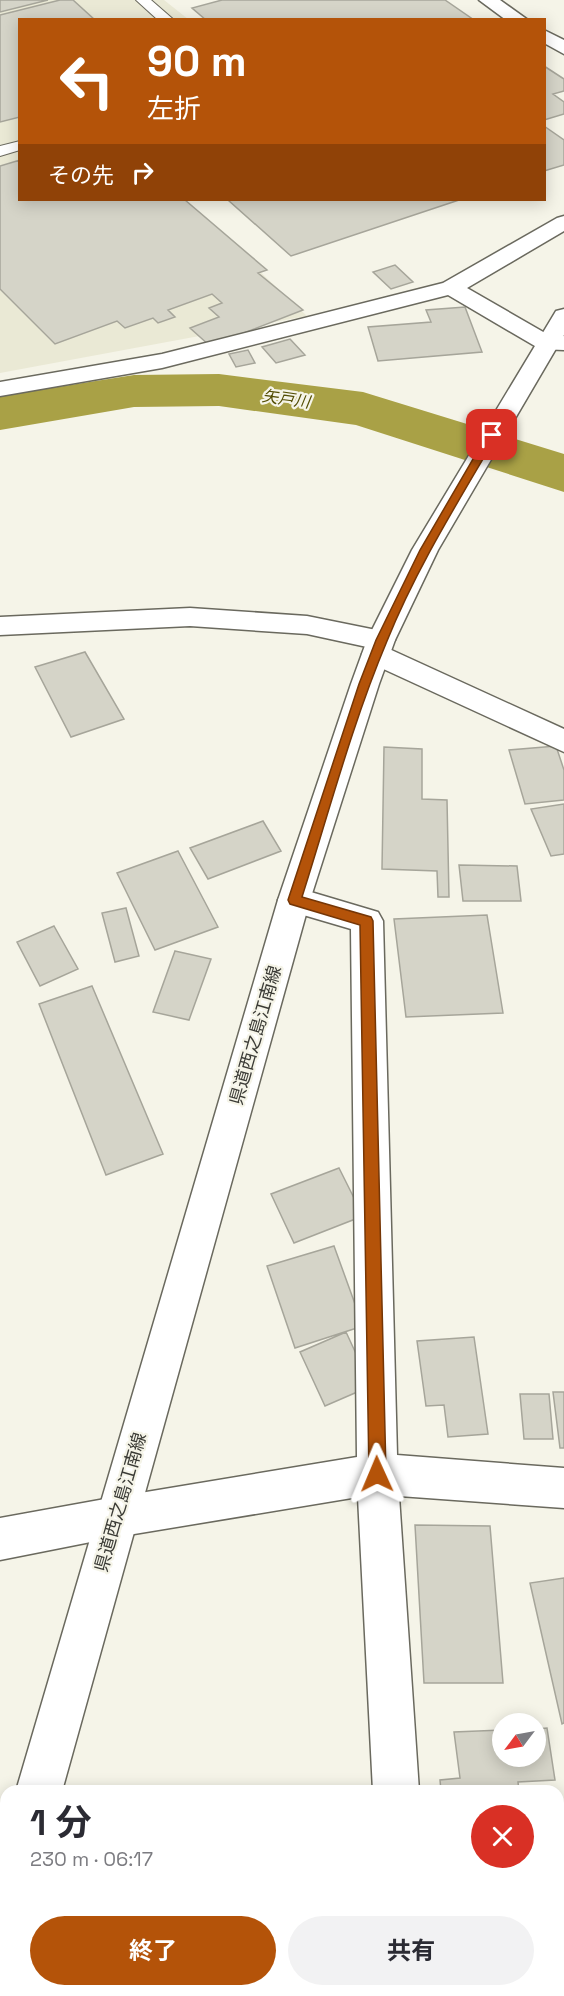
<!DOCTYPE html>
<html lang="ja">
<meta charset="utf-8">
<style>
:root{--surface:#fff;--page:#f2f2f3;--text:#2b2b33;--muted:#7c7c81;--accent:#b45309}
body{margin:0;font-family:"Space Grotesk","Noto Sans JP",sans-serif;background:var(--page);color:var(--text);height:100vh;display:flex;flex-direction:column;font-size:22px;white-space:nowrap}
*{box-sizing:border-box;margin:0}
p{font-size:20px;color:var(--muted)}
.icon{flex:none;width:33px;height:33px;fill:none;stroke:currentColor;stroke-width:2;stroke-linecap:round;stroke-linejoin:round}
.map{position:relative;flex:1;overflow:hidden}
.details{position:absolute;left:0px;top:1785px;width:564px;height:212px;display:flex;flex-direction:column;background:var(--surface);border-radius:18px 18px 0 0;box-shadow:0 3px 15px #0003}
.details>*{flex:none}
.top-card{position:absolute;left:18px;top:18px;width:528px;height:183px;border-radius:0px;box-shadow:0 3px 15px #0003;background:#b45309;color:#fff;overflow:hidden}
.needle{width:39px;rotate:238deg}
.tools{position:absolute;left:492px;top:1713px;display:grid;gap:12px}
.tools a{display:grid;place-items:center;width:54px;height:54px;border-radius:50%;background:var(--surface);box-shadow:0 3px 15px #0003;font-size:30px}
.pin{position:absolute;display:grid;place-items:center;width:51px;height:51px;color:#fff;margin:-26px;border-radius:12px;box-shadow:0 3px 9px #0006}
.me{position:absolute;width:66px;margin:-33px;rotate:359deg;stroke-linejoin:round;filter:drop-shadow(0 0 4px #0008)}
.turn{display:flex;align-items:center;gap:21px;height:126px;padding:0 30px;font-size:27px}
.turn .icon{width:78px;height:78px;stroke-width:2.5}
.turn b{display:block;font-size:42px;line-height:51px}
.then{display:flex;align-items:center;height:57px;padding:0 30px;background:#0003;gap:12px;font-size:22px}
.round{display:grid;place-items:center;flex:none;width:63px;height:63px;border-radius:32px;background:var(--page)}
.headline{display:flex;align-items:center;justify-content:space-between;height:102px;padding:0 30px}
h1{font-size:36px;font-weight:700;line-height:45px}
.primary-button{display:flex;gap:12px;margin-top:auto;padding:12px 30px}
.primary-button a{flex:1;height:69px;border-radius:36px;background:var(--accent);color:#fff;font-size:24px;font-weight:700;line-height:69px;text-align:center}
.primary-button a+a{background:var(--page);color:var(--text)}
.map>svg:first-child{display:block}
</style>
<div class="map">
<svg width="564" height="1996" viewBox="0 0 564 1996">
<rect width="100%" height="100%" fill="#f5f4e8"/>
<!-- built -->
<path fill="#eae9d5" d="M0,0H164L188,19L20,20V200H184L307,316L0,373Z"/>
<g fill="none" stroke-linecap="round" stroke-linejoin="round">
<!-- river -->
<path fill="#a9a146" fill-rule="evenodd" d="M219,374L363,392L564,454V492L356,425L219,406L134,407L0,430V396L134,375Z"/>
</g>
<!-- building -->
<path fill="#d5d4c8" stroke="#a6a59a" stroke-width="1.5" d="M0,0H48L0,12Z
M60,0H73L95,20H20V117L0,122V15Z
M222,0H445L474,20H206L192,8Z
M544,66L564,79V91L553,94L564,102V114L544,120Z
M544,126L564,140V165L544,171Z
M20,160V200H185L267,270L258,273L303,310L210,346L190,328L219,317L209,308L222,303L212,294L168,310L175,317L158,323L153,318L125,328L117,321L55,344L0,289V166Z
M228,200H459L291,256Z
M395,265L413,282L391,289L373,272Z
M465,307L482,352L378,361L368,327L431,322L426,310Z
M290,339L305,355L276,363L262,347Z
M248,350L255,363L236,367L229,354Z
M85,652L124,719L71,737L35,667Z
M556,746L564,770V800L525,804L509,750Z
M384,747L422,749V799L447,800L449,897H438L437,871L382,869Z
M564,804V854L551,856L531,809Z
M263,821L281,851L208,879L190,848Z
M178,851L218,927L155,950L117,873Z
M459,865L517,866L521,901H463Z
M126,908L139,956L115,962L102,913Z
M487,915L503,1013L406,1017L394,919Z
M54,926L78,969L40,986L17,942Z
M175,951L211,959L189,1020L153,1012Z
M92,986L163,1154L106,1175L39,1004Z
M339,1168L363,1216L294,1243L271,1194Z
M334,1246L363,1326L295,1348L267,1266Z
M346,1332L371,1386L325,1406L300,1352Z
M474,1337L488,1434L448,1437L444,1405L426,1406L417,1341Z
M553,1392H564V1448H560Z
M520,1394H549L553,1439H524Z
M415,1525L490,1526L503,1683H424Z
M564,1578V1723L562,1724L530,1583Z
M547,1728L555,1780L518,1782L519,1791H441L440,1780L460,1778L454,1732L502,1730V1756H536V1729Z
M564,1859V1989L558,1990V1860Z"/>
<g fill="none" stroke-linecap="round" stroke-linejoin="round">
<!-- service casing -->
<g stroke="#6a695e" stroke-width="2">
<path id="service" d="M136,0H151L174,20H158Z
M20,141V150L0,156V146Z"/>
</g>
<!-- minor casing -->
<g stroke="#6a695e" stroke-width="3">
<path id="minor" d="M479,0H500L528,20H506Z
M544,30L564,40V54L544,43Z
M564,216V231L467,288L552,337L564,336V350L540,349L448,295L162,368L0,396V382L162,354L443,283L557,218Z
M190,608L307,616L391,633L395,640L387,648L564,729V752L366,661L362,654L367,647L307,634L190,626L0,635V617Z
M294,887L378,912L383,921L397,1455L564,1468V1508L399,1496L419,1791H373L358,1497L116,1537L0,1560V1518L116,1497L357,1457L351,929L283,909L278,900L283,891Z
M325,1990H381L379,1996H323Z
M382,1990H430L431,1996H383Z"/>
</g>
<!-- secondary casing -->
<g stroke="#6a695e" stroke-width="3">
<path id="secondary" d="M564,309V335L438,550L395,640L379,684L310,900L62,1791H16L278,900L351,684L367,640L412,550L553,316L556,311Z
M6,1886V1953L0,1956V1889Z"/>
</g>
<!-- service -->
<use href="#service" fill="#fff" fill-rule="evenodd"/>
<!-- minor -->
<use href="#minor" fill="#fff" fill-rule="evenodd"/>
<!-- secondary -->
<use href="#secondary" fill="#fff" fill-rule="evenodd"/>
</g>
<!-- route -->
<path fill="#b45309" stroke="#753606" stroke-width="1.5" d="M492,432L497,435C458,502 416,569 387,641C352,724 329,812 302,897L371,917L373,921L386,1474L383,1480L377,1482L372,1480L369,1474L360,925L290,904L288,900L359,684L376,640L420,550L487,435Z"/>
<g text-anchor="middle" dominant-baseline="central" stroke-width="4.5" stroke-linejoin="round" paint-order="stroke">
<!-- far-water labels -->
<g font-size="16" font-style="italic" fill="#544e05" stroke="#f5f4e8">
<text transform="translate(286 399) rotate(8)">矢戸川</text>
</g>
<!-- street labels -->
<g font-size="18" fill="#3b3b36" stroke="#f5f4e8">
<text transform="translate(255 1035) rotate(-74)">県道西之島江南線</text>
<text transform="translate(120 1502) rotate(-74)">県道西之島江南線</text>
</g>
</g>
</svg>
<div class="tools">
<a><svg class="needle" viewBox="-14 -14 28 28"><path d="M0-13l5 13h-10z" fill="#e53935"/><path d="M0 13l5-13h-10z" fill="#7c7c81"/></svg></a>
</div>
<div class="pin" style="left:492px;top:435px;background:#d93025"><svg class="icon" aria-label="arrive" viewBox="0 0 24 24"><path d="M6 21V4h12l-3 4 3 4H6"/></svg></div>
<svg class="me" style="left:377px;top:1474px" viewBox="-20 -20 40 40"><path d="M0-17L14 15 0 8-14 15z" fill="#b45309" stroke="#fff" stroke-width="4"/></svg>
<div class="top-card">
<div class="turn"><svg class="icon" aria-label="left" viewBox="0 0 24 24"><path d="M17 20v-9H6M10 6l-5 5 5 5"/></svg><div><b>90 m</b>左折</div></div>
<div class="then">その先<svg class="icon" aria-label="right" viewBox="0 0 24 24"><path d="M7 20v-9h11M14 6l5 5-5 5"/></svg></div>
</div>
<section class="details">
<div class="headline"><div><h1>1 分</h1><p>230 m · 06:17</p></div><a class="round" style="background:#d93025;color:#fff"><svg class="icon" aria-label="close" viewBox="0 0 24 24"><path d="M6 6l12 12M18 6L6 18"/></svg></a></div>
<div class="primary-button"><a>終了</a><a>共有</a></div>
</section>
</div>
